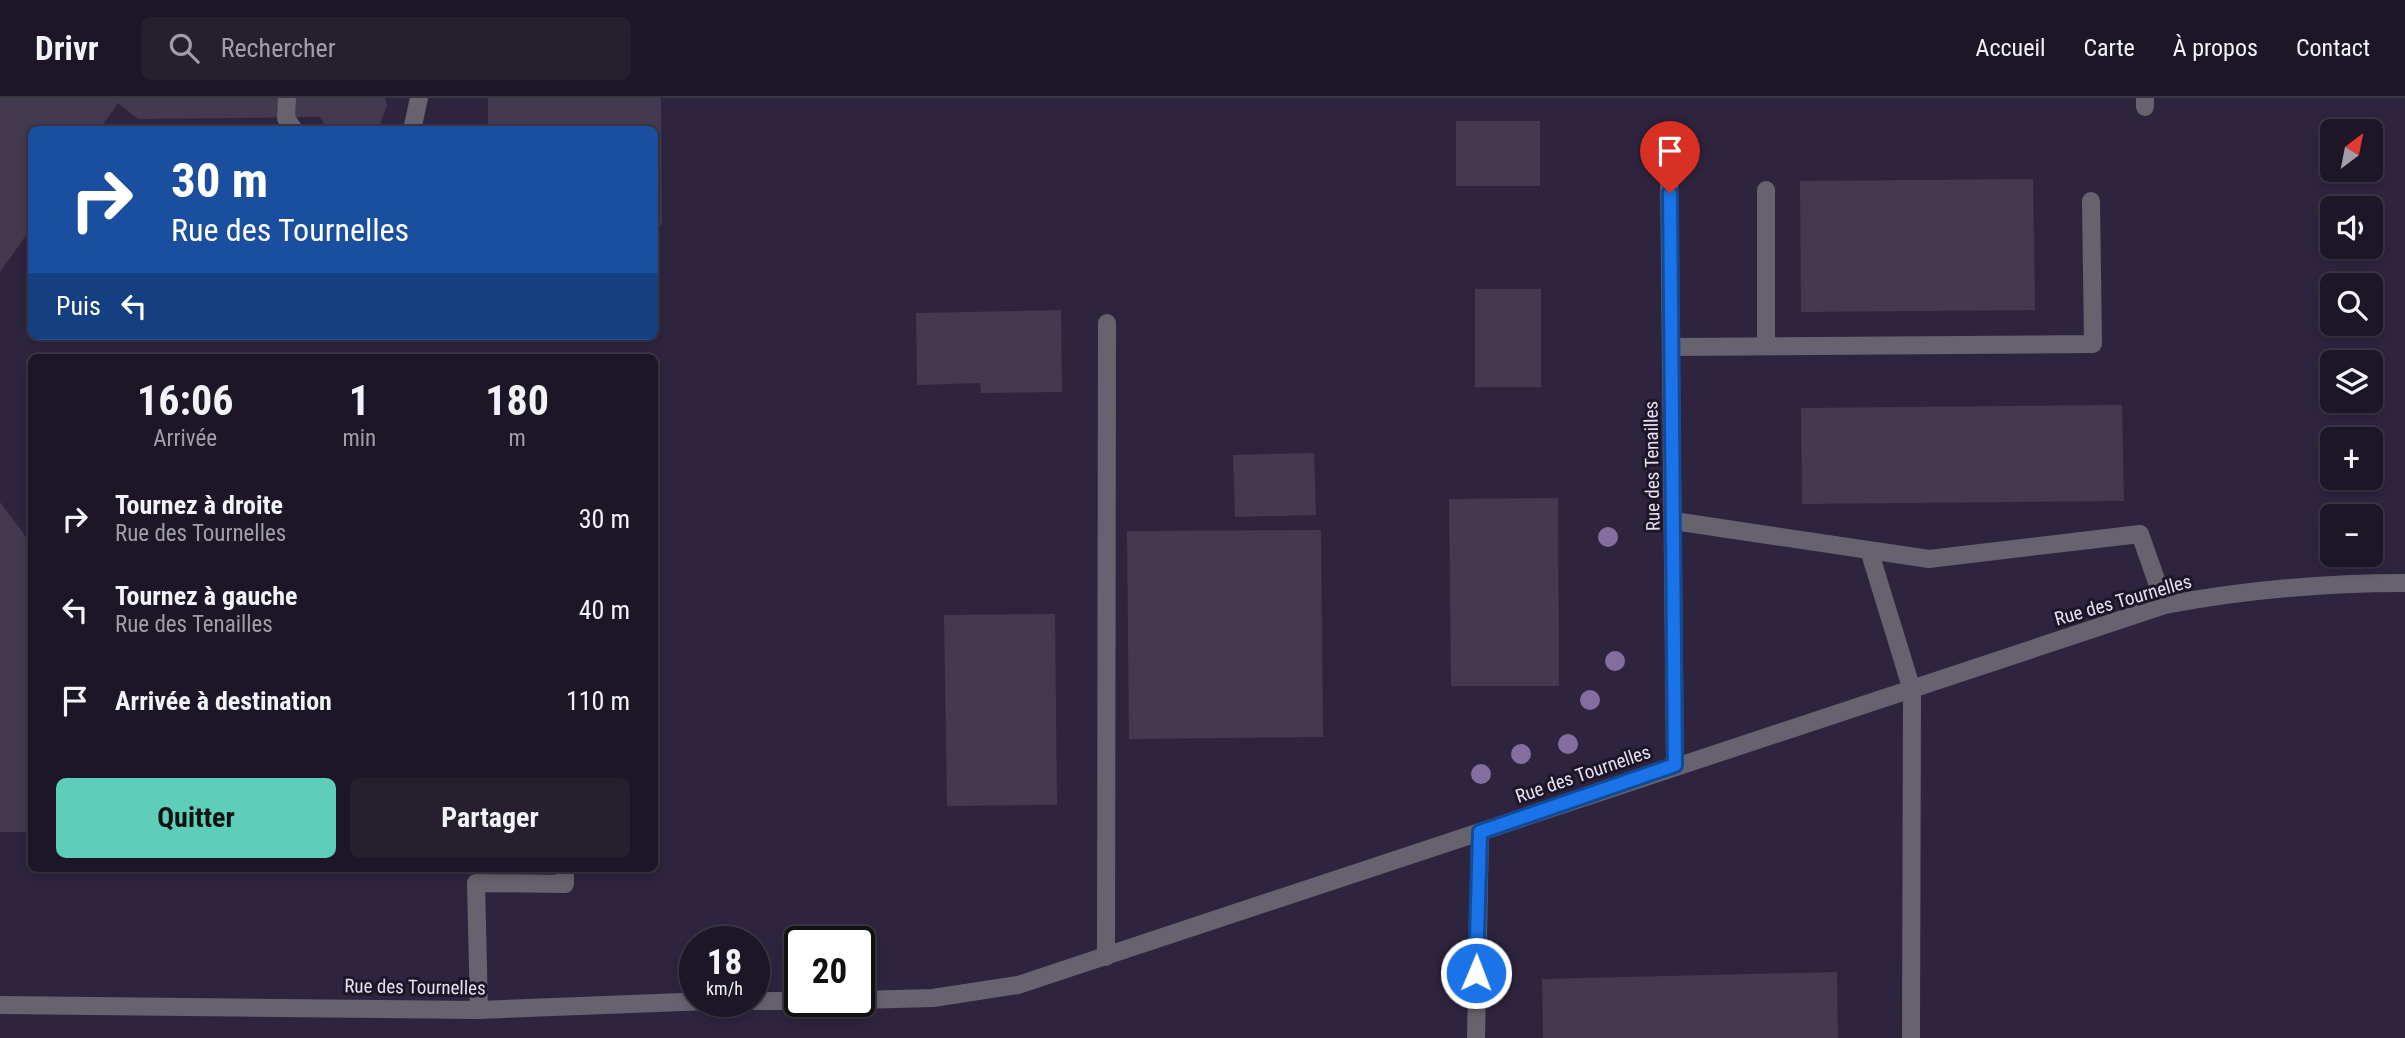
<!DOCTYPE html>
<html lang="fr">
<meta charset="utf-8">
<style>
:root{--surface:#1c1626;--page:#251f2e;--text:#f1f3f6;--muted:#a09fa7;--line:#3a3543;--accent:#5dceb9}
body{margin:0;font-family:"Roboto Condensed",sans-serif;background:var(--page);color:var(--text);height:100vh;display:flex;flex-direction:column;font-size:26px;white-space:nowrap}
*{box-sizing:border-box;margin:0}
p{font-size:23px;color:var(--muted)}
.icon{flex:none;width:38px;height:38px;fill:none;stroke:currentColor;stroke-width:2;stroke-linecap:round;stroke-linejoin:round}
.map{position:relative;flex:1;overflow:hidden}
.drawer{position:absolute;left:28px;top:256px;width:630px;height:518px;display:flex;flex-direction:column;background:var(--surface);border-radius:10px;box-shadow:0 4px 10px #0003,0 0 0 2px var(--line)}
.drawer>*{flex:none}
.banner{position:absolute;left:28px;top:28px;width:630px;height:214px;border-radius:10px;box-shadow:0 4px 10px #0003,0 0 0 2px var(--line);background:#1a4fa0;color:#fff;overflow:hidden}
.needle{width:46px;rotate:32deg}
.fabs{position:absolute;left:2320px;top:21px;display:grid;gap:14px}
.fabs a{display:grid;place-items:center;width:63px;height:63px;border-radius:10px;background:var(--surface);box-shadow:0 4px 10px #0003,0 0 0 2px var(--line);font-size:35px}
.speed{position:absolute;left:679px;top:828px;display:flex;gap:14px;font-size:35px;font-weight:700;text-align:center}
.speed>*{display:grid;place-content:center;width:91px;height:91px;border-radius:50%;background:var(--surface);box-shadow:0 4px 10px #0003,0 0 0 2px var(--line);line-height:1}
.speed small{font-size:18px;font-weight:400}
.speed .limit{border:4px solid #111;border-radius:10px;background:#fff;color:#111}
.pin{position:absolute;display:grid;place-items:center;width:60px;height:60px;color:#fff;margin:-72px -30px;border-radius:50% 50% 50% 0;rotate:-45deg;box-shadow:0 0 7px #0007}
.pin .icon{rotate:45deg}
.me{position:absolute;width:77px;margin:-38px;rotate:1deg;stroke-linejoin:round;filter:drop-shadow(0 0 5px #0008)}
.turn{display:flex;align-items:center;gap:24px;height:147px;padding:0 28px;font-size:32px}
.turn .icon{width:91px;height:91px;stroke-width:2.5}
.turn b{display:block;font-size:49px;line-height:60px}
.then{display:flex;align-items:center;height:66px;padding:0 28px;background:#0003;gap:14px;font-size:26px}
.eta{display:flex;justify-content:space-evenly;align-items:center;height:119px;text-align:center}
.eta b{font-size:42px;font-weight:700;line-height:49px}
.button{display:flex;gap:14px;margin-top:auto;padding:14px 28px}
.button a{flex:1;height:80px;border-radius:10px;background:var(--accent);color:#111;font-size:28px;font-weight:700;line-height:80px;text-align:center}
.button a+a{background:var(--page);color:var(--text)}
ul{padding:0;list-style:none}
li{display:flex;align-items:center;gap:21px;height:91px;padding:0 28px}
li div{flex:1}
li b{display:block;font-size:26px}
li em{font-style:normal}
header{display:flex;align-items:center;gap:42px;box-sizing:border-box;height:98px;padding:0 35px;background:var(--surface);border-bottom:2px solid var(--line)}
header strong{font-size:33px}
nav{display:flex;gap:38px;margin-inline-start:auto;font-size:24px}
.search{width:490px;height:63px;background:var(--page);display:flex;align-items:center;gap:18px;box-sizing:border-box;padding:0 24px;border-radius:10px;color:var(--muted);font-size:26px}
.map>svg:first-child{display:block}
</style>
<header>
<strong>Drivr</strong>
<div class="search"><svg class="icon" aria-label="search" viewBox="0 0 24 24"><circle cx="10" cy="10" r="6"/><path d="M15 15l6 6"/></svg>Rechercher</div>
<nav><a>Accueil</a><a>Carte</a><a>À propos</a><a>Contact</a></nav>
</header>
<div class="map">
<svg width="2405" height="940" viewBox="0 0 2405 940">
<rect width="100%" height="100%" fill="#261e32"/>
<!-- built -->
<path fill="#2f243e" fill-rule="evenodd" d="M0,0H2405V940H0ZM32,32H654V238H32ZM2333,33H2371V72H2333ZM2333,110H2371V149H2333ZM2333,187H2371V226H2333ZM32,259H654V770H32ZM2333,264H2371V303H2333ZM2333,341H2371V380H2333ZM2333,418H2371V457H2333ZM695,844H754V903H695ZM800,844H859V903H800Z"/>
<!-- building -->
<path fill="#433a50" d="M0,0H385L387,7L380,27L374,32H328L320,19L138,21L118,5L99,32H32V129L0,174Z
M488,0H661L662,127H654V32H488Z
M1456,23H1540V88H1456Z
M2033,81L2035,212L1801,214L1800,83Z
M1475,191H1541V289H1475Z
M1061,212L1062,294L981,295L980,285L917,287L916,215Z
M2122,307L2124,403L1802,406L1801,310Z
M1314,355L1316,417L1235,419L1233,357Z
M1558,400L1559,588H1451L1449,401Z
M0,404L32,447V734H0Z
M1321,432L1323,639L1129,641L1127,433Z
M1055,516L1057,707L947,708L944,517Z
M1837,874L1838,940H1543L1542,881Z"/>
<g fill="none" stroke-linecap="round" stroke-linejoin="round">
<!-- minor -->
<path stroke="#67636e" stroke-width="18" d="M287,0L286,20L294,32
M2145,0V9
M412,32L419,0
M1669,69L1675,667
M1766,92V248
M1672,249L2093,246L2091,103
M1674,423L1929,461L2140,436L2165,507
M1869,452L1912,592L1911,940
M1106,859L1107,225
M859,902L933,900L1018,887L2165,507C2244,492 2324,485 2405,485
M0,907L479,912L709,903H830
M479,912L476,785L565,786V770
M1476,940L1480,734"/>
</g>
<!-- trees -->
<g fill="#836e9f">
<circle cx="1608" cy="439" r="10"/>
<circle cx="1615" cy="563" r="10"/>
<circle cx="1590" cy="602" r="10"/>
<circle cx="1568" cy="646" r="10"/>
<circle cx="1521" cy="656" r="10"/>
<circle cx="1481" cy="676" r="10"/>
</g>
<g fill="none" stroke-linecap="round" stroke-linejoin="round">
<!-- route casing -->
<g stroke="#114b97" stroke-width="18">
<path id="route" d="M1476,875L1480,734L1675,667L1670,95"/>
</g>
<!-- route -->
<use href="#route" stroke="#1a73e8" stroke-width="12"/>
</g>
<g text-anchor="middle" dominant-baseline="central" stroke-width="6" stroke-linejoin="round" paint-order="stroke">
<!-- street labels -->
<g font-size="19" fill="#e6e1ee" stroke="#1d1528">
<text transform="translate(1652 368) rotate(-91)">Rue des Tenailles</text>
<text transform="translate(2123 502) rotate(-16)">Rue des Tournelles</text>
<text transform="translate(1583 676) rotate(-19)">Rue des Tournelles</text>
<text transform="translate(415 889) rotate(1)">Rue des Tournelles</text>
</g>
</g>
</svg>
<div class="fabs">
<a><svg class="needle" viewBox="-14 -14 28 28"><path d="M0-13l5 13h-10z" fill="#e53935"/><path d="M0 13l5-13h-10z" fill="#a09fa7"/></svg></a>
<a><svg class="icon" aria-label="sound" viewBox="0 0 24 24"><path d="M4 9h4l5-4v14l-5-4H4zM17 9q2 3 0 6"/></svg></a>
<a><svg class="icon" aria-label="search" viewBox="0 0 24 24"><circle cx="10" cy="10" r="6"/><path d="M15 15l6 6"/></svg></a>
<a><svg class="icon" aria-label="layers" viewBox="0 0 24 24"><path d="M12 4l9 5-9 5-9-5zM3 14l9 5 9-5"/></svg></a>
<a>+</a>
<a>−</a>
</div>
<div class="speed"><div>18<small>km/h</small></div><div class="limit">20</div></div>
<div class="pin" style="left:1670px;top:95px;background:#d93025"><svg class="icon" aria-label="arrive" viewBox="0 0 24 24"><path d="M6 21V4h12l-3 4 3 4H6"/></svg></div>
<svg class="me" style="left:1476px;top:875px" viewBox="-20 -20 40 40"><circle r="17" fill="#1a73e8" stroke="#fff" stroke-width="3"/><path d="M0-11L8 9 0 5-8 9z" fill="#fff"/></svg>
<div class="banner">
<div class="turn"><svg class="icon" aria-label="right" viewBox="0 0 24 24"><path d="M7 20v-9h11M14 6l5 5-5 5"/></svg><div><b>30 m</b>Rue des Tournelles</div></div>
<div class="then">Puis<svg class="icon" aria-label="left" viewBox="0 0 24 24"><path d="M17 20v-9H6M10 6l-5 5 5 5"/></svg></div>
</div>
<section class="drawer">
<div class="eta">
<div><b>16:06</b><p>Arrivée</p></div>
<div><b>1</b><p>min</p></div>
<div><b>180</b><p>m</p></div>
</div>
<ul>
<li><svg class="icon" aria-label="right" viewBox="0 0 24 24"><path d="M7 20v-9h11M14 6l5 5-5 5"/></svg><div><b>Tournez à droite</b><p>Rue des Tournelles</p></div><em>30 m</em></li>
<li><svg class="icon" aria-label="left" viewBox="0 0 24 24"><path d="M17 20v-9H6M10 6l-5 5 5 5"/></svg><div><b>Tournez à gauche</b><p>Rue des Tenailles</p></div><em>40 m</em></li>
<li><svg class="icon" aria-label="arrive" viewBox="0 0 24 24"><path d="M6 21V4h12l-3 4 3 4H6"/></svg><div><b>Arrivée à destination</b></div><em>110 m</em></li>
</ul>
<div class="button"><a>Quitter</a><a>Partager</a></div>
</section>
</div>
